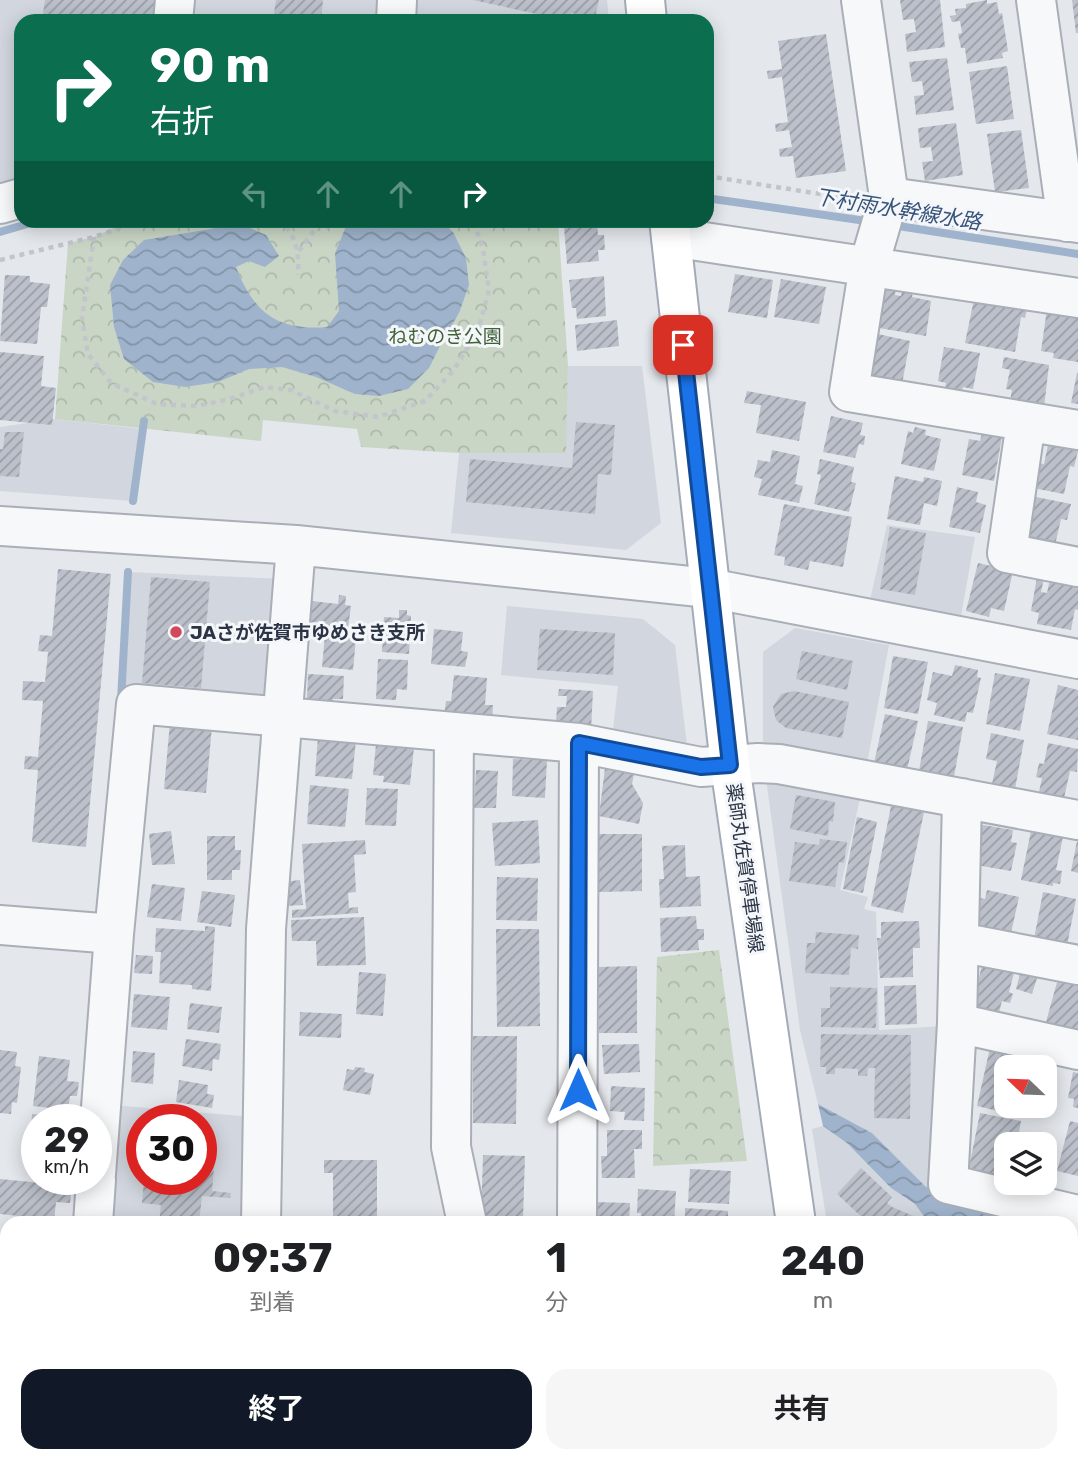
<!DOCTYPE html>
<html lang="ja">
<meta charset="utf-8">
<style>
:root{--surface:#fff;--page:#f6f6f6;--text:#202124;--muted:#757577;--accent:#111827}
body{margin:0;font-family:Rubik,"Noto Sans JP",sans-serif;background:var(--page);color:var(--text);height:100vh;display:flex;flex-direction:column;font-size:26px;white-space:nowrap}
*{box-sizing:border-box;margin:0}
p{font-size:23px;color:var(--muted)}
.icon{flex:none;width:38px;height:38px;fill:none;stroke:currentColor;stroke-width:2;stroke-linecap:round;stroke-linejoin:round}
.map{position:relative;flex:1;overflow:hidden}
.side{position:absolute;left:0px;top:1216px;width:1078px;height:247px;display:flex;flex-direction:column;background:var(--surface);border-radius:21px 21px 0 0;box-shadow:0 4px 18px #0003}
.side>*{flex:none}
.guide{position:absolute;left:14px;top:14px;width:700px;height:214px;border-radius:21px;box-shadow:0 4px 18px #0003;background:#0b6e4f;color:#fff;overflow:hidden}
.needle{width:46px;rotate:293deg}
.buttons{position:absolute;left:994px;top:1055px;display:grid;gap:14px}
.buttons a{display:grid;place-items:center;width:63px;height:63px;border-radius:14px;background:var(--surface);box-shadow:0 4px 18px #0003;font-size:35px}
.speed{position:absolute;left:21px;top:1104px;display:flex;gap:14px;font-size:35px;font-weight:700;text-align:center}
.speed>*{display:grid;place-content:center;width:91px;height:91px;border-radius:50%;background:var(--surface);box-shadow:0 4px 18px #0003;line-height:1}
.speed small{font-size:18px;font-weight:400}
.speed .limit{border:10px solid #d22;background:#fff;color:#111}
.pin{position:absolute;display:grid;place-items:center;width:60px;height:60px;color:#fff;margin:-30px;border-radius:14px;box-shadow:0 4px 10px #0006}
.me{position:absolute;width:77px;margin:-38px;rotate:0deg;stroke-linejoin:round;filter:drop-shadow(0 0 5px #0008)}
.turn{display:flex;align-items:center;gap:24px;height:147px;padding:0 21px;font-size:32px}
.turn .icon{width:91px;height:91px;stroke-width:2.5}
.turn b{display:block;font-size:49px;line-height:60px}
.lanes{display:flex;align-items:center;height:66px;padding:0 21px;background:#0003;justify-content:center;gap:35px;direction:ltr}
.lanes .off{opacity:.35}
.eta{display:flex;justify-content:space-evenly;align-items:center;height:119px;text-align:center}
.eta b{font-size:42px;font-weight:700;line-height:49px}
.cta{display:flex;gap:14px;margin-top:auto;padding:14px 21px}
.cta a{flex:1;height:80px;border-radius:21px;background:var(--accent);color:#fff;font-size:28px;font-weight:700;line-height:80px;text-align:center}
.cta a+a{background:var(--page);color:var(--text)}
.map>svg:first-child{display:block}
</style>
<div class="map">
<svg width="1078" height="1462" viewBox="0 0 1078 1462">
<defs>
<pattern id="park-crowns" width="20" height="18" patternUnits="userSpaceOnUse" patternTransform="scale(1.75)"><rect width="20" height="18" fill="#c9d6c5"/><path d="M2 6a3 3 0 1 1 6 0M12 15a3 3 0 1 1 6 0" fill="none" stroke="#adb8ab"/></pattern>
<pattern id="water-waves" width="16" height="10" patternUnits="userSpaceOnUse" patternTransform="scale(1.75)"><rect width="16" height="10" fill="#9fb4cc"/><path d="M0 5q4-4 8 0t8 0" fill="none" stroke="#8293a7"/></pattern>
<pattern id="building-hatch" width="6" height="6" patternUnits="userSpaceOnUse" patternTransform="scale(1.75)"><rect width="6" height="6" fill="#bbc0ca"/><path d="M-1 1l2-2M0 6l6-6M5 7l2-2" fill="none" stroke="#989da6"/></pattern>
</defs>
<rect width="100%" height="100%" fill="#e4e7ec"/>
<!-- built -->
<path fill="#d2d6de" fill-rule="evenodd" d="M0,0H167L165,21H21V187L0,192Z
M185,0H387L386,21H183Z
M408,0H607L609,21H406Z
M568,366H642L661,523L626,550L451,533L459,453H565Z
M55,419L142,429L133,501L0,491V427Z
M887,525L975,537L961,616L870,600Z
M128,572L284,579L272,698H203L122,690Z
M507,606L643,619L675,645L688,754L612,739L618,686L501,675Z
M795,628L889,645L866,769L763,750V652Z
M765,771L862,789L840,890L868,897L864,909L876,912L879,1030L943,1026L939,1194L925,1186L872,1133L818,1104L800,1030Z
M112,1105L253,1117L251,1223H102ZM142,1120H201V1180H142Z
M823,1126L848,1144L891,1188L915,1204L925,1218L936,1223H827L812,1129Z"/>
<!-- park -->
<path fill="url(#park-crowns)" d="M131,220L558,221L568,366L566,453H459L361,447L357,429L263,420L261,441L55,419L68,243L94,237Z
M719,950L747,1161L653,1166L657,957Z"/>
<!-- water -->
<path fill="url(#water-waves)" d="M353,221H442L453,232L466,258L469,285L459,313L442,342L429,368L408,389L379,396L355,394L316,377L282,367L249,369L218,382L185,387L153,382L124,359L114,327L110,285L123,260L144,240L241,224L266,235L279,256L265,267L249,261L236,267C254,313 277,331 327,327L339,311L335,253L347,224Z
M818,1104L872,1133L925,1186L939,1194L1045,1223H936L925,1218L915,1204L891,1188L848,1144L823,1126Z
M1071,1230L1078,1232V1358L1071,1341Z"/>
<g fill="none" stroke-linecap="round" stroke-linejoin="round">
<!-- stream -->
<path stroke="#9fb4cc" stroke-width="8" d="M713,199L873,222
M892,225L1078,254
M0,232L41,220
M133,501L144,421
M121,700L128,572
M616,1462L617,1456"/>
</g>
<!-- building -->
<path fill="url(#building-hatch)" d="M45,0H160L158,21H42Z
M276,0H323L321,21H273Z
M473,0H599L595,18L571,13L569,21Z
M900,0H940L945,47L907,52L905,34L916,32L914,19L903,20Z
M987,0V4L997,2L999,14L1002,13L1008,51L1002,53L1003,58L967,64L965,48H961L958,34L962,33L960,21L952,22L950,16L956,15L955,9L966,8V4Z
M1072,0H1078V33H1076Z
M826,34L846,171L796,178L793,156L780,157L779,149L792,147L789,130L776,132L775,124L788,122L782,77L768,79L767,71L782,69L778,41Z
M947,58L954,110L916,115L914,96L924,95L922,81L912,82L909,62Z
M1007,66L1014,119L976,124L969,72Z
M956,123L963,175L925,181L922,162L933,161L931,147L920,148L918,128Z
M1021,130L1029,188L995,192L987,134Z
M597,224L598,235H604L605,250H598L599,261L567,264L564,227Z
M735,274L773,280L767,318L728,312Z
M5,275L30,276V282L50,284L47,307H41L37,344L0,341Z
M604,276L606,316L577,319L576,308H572L569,280Z
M781,279L826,287L819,324L774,317Z
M887,279L897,281L895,295L901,296L902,289L913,291L912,297L931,301L926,336L879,328Z
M974,299L1027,309L1025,318L1021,317L1015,352L965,343Z
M1047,309L1078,314V362L1053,358L1054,353L1041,351Z
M617,320L619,346L577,351L575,325Z
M878,334L910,341L902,384L869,378Z
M944,347L980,353L973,389L963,387L962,392L945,389L946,383L938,381Z
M0,352L44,356L41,386L56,388L52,425L0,420Z
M1004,357L1049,365L1044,407L1010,401L1012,390L1006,389L1010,370L1002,368Z
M1077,373H1078V404L1071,403Z
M747,391L806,402L799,441L756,433L761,405L744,403Z
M831,416L863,423L860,435L865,436L864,445L859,444L855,458L823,452Z
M576,422L615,425L611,475L598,474L595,514L466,502L470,459L572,468Z
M915,427L926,430L925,435L941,439L934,471L901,464L908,431L913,433Z
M5,432H24L19,477L0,476V449H3Z
M982,433L1002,437L994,481L962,475L969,439L980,441Z
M1048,445L1078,451L1074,467L1070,466L1064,494L1028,487L1039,463L1044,464Z
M772,450L800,456L795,484L803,486L799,503L758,495L762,479L754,477L758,460L770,462Z
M820,459L854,467L851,482L856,483L849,512L814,504L821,475L817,474Z
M895,476L923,482L924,477L942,481L937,506L924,503L920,525L887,519Z
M957,487L978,492L976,502L986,505L980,533L949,527Z
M1031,496L1071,504L1067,520L1061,519L1055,545L1026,539Z
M784,504L852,517L843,567L810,561L808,570L784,565L785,557L774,555Z
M890,527L926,533L915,595L880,589Z
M978,563L1013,571L1004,611L991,608L989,617L966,611Z
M58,569L111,574L86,847L32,842L38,770L24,769L25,756L38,757L43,701L22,700L23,681L45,682L48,652L38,651L40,635L52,636Z
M151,577L210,582L201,688L142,683Z
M1037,577L1044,578L1041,592L1047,593L1050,579L1078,585V610L1075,609L1071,630L1037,624L1039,613L1031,611Z
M339,595L346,596L345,605L351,606L348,628L309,624L312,601L338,604Z
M399,610H407V615L411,616L409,654L382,652L384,617L399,618Z
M434,629L463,632L461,651L468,652L465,667L431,664Z
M540,629L615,633L613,675L537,670Z
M325,635L356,638L353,670L322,667Z
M802,651L853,661L847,690L796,679Z
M893,656L928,662L918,714L884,708Z
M378,659L408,660L407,690L397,689L396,700L376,699Z
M955,665L978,670L977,677L981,678L973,713L967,712L965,722L934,715L937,703L927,700L933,672L952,676Z
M995,673L1030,679L1020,731L986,724Z
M308,674L344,676L343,699H333L332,705L322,704V699H307Z
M454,675L487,678L485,705H493L492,722L444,718L446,701H451Z
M1058,685L1078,690V740L1047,734Z
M559,689L593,691L591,730L574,728L575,723L556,722L557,707H566L567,696H558Z
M794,691L849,702L842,738L786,728L776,720L773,707L781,694Z
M885,714L918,721L907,770L874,763Z
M928,721L963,727L954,777L919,771Z
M170,722L212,726L206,793L164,789Z
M991,733L1024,740L1015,789L992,784L997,761L986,759Z
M318,737L356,740L352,779L315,776Z
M1048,743L1078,749L1077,772L1070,771L1064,798L1039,792L1042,778L1036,777L1039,763L1044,764Z
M376,744L414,747L410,785L383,782L384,776L373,775Z
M513,759L547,760L545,798L512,796Z
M605,768L634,774L632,784L643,803L639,824L599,816Z
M476,770L498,771L496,808H474Z
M310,785L349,789L345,827L307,824Z
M367,788L398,789L396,826L365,825Z
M796,795L835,802L833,822L829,821L828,836L790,829Z
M891,806L924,812L903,913L871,906Z
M857,817L877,822L863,893L843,889Z
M538,820L540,863L495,866L492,823Z
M977,824L1013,830L1011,842L1017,843L1011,871L970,864Z
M171,831L175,864L152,865L149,834Z
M1031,831L1063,837L1056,870L1062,871L1060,884L1053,883V886L1021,880Z
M599,834H642V891L599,892Z
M207,836H235V850H241L240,870H232V880H207Z
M820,839L847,842L844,863L839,862L835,887L789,881L795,842L819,845Z
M365,840L366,854L354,855L356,892L348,893L349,908L358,907V913L292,918V910L306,909L302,844Z
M1077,841H1078V873L1071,871Z
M685,845L686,877L700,876L701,906L660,908L659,879H664L662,846Z
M497,877L538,878L537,921L496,920Z
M300,880L303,905L285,906L283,882Z
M152,884L185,888L181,921L147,917Z
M987,890L1019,897L1011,933L974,924L976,897L985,899Z
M202,891L235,895L231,927L197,922Z
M1043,892L1076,899L1067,946L1034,939Z
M696,916L697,929H704V940H698L699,950L661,952L660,918Z
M364,917L366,965L317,966L316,941H292L291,920Z
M919,921L920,948H913V977L880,978L877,938H881V922Z
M205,926L215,927L211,991L192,989V985L159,983L161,952H155L156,928L205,931Z
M496,929H539L540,1026L497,1027Z
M816,932L859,935L858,949L851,948L849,975L805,973L807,943H815Z
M136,955L153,956L152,974L134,973Z
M983,961L1015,969L1009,992L1013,994L1010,1003L1002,1001L998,1016L971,1009L973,980L978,982Z
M637,966V1033H599L598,967Z
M1022,967L1039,972L1032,994L1016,989Z
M359,972L386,974L383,1016L356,1014Z
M1059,975L1078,981V1032L1046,1022Z
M916,985L917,1024L885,1025L884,986Z
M830,987L877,988L876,1028L821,1027V1008H830Z
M134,994L170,997L167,1030L131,1027Z
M190,1003L222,1007L219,1033L187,1029Z
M300,1012L342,1014L341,1038L299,1036Z
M821,1034L911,1035L910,1119L874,1118L875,1068H868L867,1076H858V1069L835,1068V1074H826V1067H820Z
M473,1036H517L516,1124L473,1123Z
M186,1039L221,1044L219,1060L213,1059L212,1071L182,1066Z
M639,1044L640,1072L604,1074L602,1045Z
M990,1048L1032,1058L1030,1068H1006V1106H1021L1019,1116L977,1106Z
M0,1050L17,1052L15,1066L21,1067L17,1103L12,1102L11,1114L0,1113Z
M133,1051L155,1053L153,1084L131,1082Z
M39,1056L70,1060L67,1081L79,1082L77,1096H70L68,1110L33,1106Z
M355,1067L365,1068L364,1072L374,1074L370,1095L343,1090L347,1069L354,1070Z
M1073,1072L1078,1073V1108L1073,1107L1074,1099L1068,1098Z
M179,1080L208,1085L207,1094L214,1095L212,1108L176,1102Z
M611,1086L645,1088L644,1121L624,1120L625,1112L610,1111Z
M980,1113L1021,1121L1017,1144H1006V1179L968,1172Z
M32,1114L63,1117L62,1120H37V1157L29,1156Z
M155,1116L175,1118V1116L199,1118V1120H155Z
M1070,1121L1078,1123V1176L1057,1171Z
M607,1130H642V1149H634L635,1178H602L601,1156H607Z
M201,1154L215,1156L212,1191L231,1193L230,1198L202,1196L199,1223H159L161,1205L142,1203L144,1180H201Z
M483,1155L525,1156L523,1219L481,1217Z
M324,1160H377V1223H333V1173H324Z
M861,1168L892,1197L887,1203L892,1207L930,1223H876L872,1219L868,1223L837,1194Z
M690,1169L731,1171L729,1204L688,1202Z
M0,1179L72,1186L70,1203L56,1202L54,1220L0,1214Z
M638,1189L676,1191L674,1223H640L641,1213H637Z
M596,1202L630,1203L629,1223H595Z
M685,1208L728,1211V1223H685Z
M357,1456H370V1462L356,1461Z
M383,1456H395L394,1462H382Z
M470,1456H501L500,1462H469Z
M561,1456H594L593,1462H559Z
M629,1456H685L684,1462H628Z
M731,1456H779L778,1462H730Z
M1011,1456H1063L1064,1462H1000L999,1458Z"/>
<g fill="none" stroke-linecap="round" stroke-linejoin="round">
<!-- minor casing -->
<g stroke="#a9aeb7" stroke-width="42">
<path id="minor" d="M861,0L889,197L869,265L849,392L1078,430
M1036,0L1067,222
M173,21L175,0
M396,21L397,0
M889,197L1078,223
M0,204L21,198
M671,237L1078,298
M1026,422L1007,553L1078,567
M0,526L296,545L709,588L1078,659
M454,733L451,1147L467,1223
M579,743L701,767L758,763L779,764L1078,820
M962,798L957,1023L948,1184L1078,1215
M0,925L114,934L136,704L579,743L577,1223
M959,942L1078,965
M957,1023L1078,1050
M96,1174L114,934
M93,1223L96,1180
M261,1223L266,929L296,545
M0,1451L7,1452
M36,1456L77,1462
M239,1462L240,1456
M455,1462L456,1456
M540,1462L541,1456"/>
</g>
<!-- major casing -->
<g stroke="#a3abb8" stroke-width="42">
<path id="major" d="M645,0L647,21
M669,220L730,765L796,1223
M830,1456L831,1462"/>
</g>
<!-- path -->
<path stroke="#c2c5cb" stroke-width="4.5" stroke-dasharray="5 5" stroke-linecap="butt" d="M707,176L858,200
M279,220C297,234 299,254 298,275
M94,237L82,318L88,354L111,383L157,404L197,406L230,399L264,387L291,390L335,411L378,417L425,401L453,371L478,331L489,290L483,249L473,220
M299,251L322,220
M0,260L94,237L143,220"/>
<!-- minor -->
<use href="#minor" stroke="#f7f8fa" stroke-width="38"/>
<!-- major -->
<use href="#major" stroke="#fff" stroke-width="38"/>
</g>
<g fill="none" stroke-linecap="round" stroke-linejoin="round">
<!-- route casing -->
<g stroke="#114b97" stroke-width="18">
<path id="route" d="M578,1090L579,743L701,767L730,765L683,345"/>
</g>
<!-- route -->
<use href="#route" stroke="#1a73e8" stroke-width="12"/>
</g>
<!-- markers -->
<circle fill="#d1495b" stroke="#f4f6f9" stroke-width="2.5" cx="176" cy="632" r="7"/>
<g text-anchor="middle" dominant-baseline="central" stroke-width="6" stroke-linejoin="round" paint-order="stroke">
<!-- park labels -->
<g font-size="19" fill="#3f6138" stroke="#f4f6f9">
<text x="445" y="336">ねむのき公園</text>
</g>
<!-- poi labels -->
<g font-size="19" font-weight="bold" fill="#2b3445" stroke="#f4f6f9" text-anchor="start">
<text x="190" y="632">JAさが佐賀市ゆめさき支所</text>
</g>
<!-- street labels -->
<g font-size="19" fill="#2b3445" stroke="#f4f6f9">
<text transform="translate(745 868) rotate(82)">薬師丸佐賀停車場線</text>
</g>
<!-- water labels -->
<g font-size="21" font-style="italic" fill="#34527a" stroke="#f4f6f9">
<text transform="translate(898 209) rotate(9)">下村雨水幹線水路</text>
</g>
</g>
</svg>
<div class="buttons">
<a><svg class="needle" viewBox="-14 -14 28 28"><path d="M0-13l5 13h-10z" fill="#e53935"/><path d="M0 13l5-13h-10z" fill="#757577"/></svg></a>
<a><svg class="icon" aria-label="layers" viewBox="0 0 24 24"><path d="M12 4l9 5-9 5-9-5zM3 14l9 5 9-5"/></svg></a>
</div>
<div class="speed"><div>29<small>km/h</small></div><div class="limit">30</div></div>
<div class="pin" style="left:683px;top:345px;background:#d93025"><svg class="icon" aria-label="arrive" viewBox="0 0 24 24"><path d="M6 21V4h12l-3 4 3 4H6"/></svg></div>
<svg class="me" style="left:578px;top:1090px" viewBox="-20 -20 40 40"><path d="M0-17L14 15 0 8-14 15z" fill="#1a73e8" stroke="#fff" stroke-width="4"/></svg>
<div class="guide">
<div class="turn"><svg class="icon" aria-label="right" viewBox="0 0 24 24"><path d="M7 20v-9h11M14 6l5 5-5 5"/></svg><div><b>90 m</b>右折</div></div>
<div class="lanes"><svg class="icon off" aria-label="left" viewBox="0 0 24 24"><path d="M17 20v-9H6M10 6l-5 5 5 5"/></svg><svg class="icon off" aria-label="ahead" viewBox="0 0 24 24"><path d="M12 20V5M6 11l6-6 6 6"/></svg><svg class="icon off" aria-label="ahead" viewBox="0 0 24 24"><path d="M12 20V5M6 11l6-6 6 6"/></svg><svg class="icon" aria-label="right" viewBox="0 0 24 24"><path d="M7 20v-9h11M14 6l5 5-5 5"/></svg></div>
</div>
<section class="side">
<div class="eta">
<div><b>09:37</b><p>到着</p></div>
<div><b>1</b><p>分</p></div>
<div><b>240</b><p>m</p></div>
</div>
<div class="cta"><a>終了</a><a>共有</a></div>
</section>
</div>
